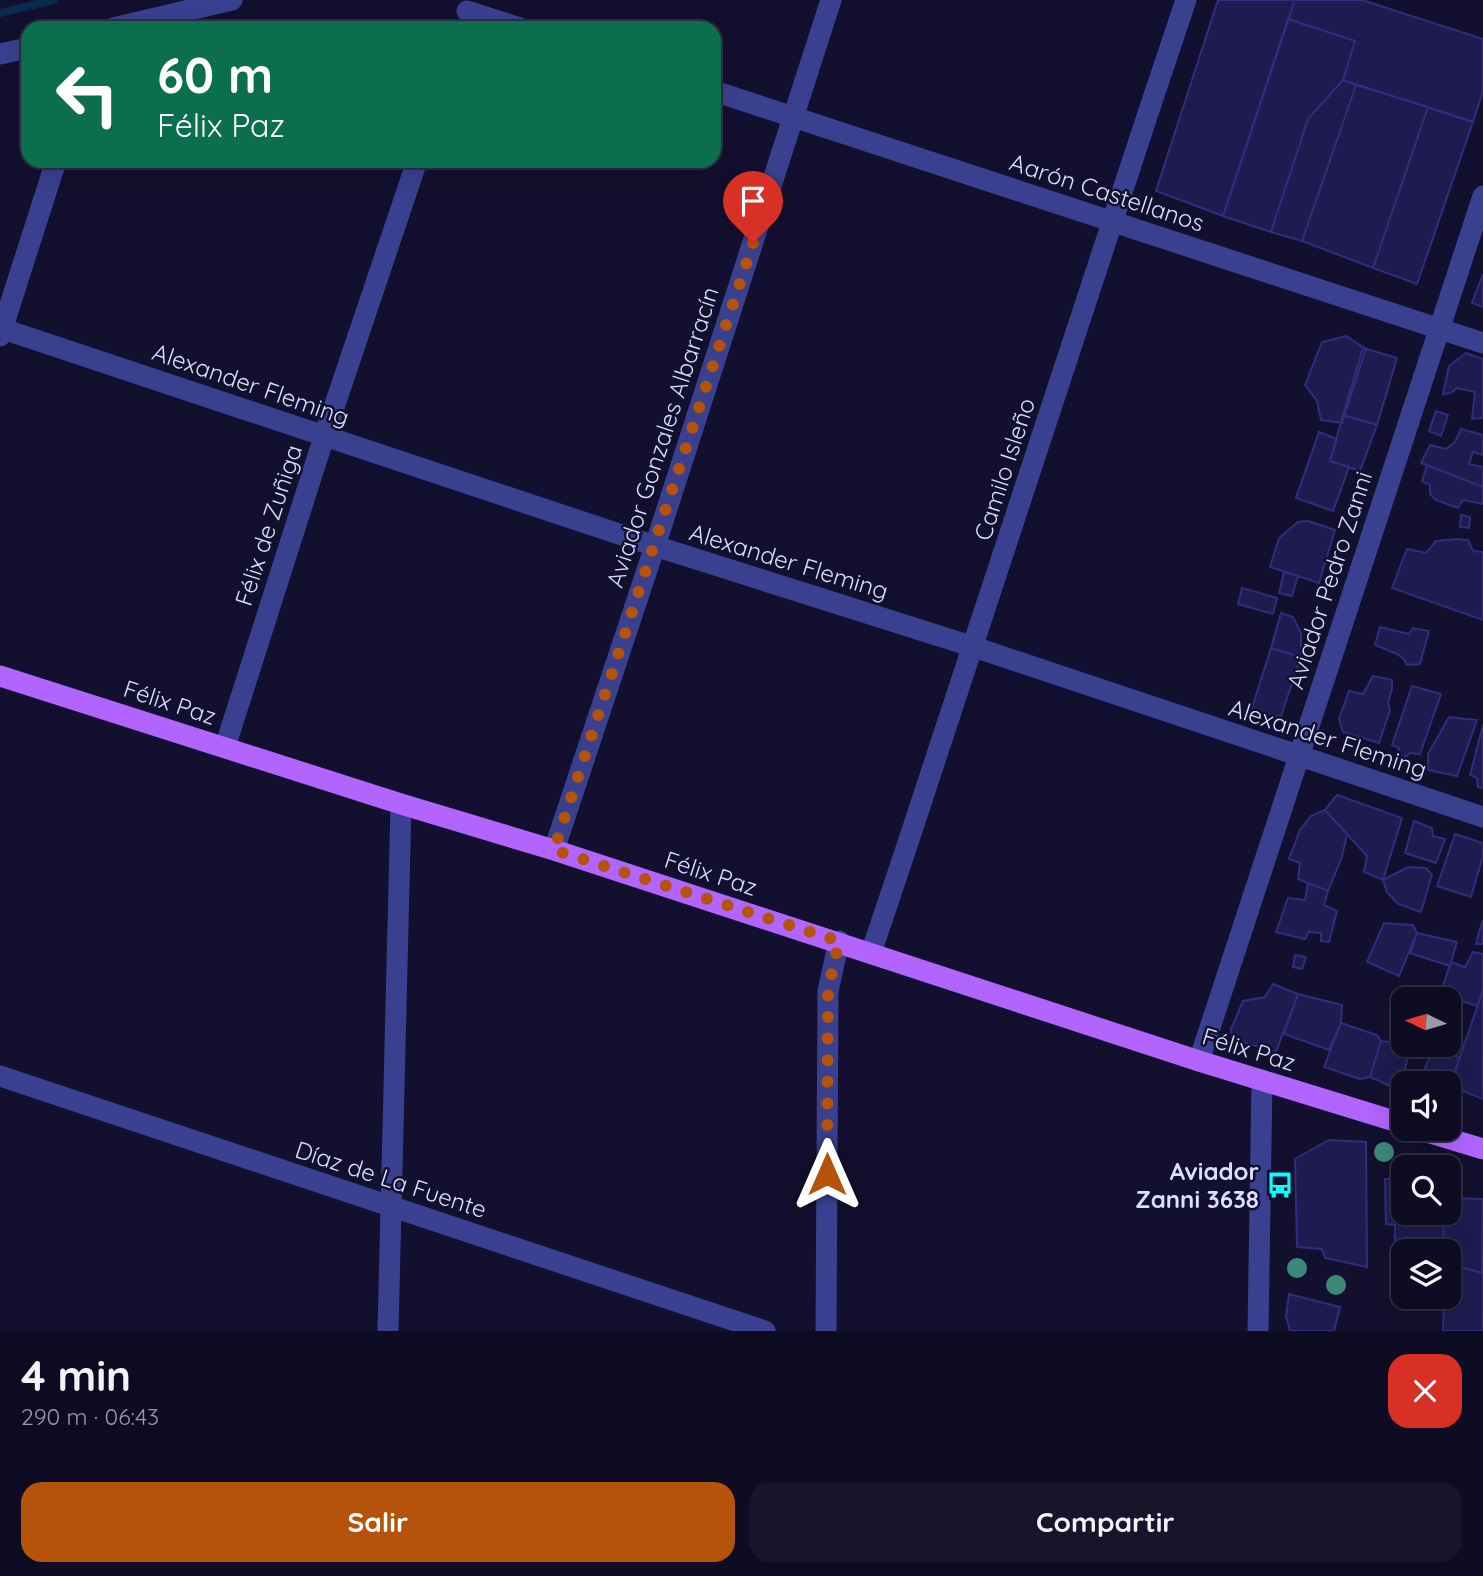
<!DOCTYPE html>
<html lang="es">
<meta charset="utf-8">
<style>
:root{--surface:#0e0c22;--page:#17152a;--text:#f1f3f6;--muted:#9b9ba5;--line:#2e2c40;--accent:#b45309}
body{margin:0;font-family:Quicksand,sans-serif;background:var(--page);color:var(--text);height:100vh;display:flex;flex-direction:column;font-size:26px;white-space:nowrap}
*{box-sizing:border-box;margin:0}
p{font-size:23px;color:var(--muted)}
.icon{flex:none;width:38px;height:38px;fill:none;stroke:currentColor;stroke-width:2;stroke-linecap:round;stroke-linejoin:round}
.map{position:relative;height:1331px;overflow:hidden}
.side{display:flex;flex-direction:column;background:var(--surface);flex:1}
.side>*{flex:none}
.guide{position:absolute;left:21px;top:21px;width:700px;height:147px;border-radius:21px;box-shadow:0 7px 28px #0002,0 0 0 2px var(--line);background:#0b6e4f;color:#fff;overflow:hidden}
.needle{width:46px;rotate:275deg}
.fabs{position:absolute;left:1391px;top:987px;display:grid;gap:14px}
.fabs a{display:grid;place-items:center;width:70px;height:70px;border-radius:14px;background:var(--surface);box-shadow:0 7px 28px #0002,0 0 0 2px var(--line);font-size:35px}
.pin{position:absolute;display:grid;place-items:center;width:60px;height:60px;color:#fff;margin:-72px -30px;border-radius:50% 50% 50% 0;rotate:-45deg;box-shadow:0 0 7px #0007}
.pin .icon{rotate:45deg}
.me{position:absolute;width:77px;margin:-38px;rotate:0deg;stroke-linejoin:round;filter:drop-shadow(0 0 5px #0008)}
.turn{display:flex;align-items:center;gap:24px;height:147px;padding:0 21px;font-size:32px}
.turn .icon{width:91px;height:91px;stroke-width:2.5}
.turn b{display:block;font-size:49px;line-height:60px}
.round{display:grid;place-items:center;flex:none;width:74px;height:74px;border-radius:21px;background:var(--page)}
.summary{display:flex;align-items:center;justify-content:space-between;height:119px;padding:0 21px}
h1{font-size:42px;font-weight:700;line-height:52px}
.primary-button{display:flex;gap:14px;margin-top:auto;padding:14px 21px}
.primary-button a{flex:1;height:80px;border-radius:21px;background:var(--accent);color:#fff;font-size:28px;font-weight:700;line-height:80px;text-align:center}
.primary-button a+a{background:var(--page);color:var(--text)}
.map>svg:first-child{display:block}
</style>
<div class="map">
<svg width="1483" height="1331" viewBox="0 0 1483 1331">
<rect width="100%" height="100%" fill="#12102e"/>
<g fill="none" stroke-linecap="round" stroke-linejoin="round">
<!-- stream -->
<path stroke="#082b4f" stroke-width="8" d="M0,13L54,0"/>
</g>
<!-- building -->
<path fill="#1f1b50" stroke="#322c7d" stroke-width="2" d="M1218,0H1295L1223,216L1156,191Z
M1295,0H1362L1483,39V91L1473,122L1343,80L1355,41L1288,19Z
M1288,19L1355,41L1343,80L1308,119L1271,232L1223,216Z
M1343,80L1356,85L1302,241L1271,232L1308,119Z
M1356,85L1428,107L1373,268L1302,241Z
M1428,107L1473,122L1417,284L1373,268Z
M1483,274V307L1472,303Z
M1346,336L1366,349L1342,423L1321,420L1317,401L1305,385L1322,342Z
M1363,348L1397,358L1377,425L1343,415Z
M1466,353L1483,359V418L1472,419L1475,392L1457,388L1451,393L1443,394L1449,366Z
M1436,411L1448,415L1441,436L1429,431Z
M1343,415L1377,425L1360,471L1330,461Z
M1461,429L1483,435V455L1473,452L1469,464L1483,467V487L1421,463L1430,445L1446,449L1455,442Z
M1319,432L1337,439L1330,461L1349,467L1333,511L1296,498Z
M1427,465L1483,487V504L1463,500L1458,508L1436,500L1430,494V485L1422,481Z
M1461,515L1470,517L1469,528L1460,527Z
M1308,521L1335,530L1319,583L1270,567L1279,538L1298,522Z
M1457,539L1468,540L1473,551L1483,552V620L1392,588L1407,549L1426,553L1436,541Z
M1284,572L1298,576L1292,596L1279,593Z
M1242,588L1277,598L1273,614L1238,604Z
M1281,613L1293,617L1301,633V657L1271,648Z
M1380,627L1409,634L1413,628L1429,631L1420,664L1407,665L1404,659L1397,654L1375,645Z
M1271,648L1301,657L1281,716L1260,717L1250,714Z
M1373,676L1392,680V689L1388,703L1390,710L1379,743L1343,732L1339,719L1349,691L1363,694Z
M1412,686L1441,694L1420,754L1410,753L1404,758L1397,757L1399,748L1392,745Z
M1449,717L1477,720L1457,776L1428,770V754Z
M1483,725V788L1478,787L1477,778L1470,775Z
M1337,795L1402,818L1383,880L1364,872L1367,856L1325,810Z
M1325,810L1347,834L1342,857L1328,891L1298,879L1300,863L1289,859L1300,830L1311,816Z
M1414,821L1432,828L1433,836L1445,839L1436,863L1405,853Z
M1455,834L1483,843V856L1471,897L1437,886Z
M1408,867L1426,868L1432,875L1421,912L1398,904L1387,892L1383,880Z
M1308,883L1328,891L1324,905L1337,911L1329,942L1321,941V933L1309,932L1305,939L1276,932L1288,898L1305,900Z
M1483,920V944H1476L1480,929Z
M1384,923L1413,925L1417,933L1399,976L1367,962Z
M1417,933L1457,942L1450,966L1410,953Z
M1473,952L1483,954V990L1477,1006L1440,994L1451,962L1465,967Z
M1295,955L1306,957L1302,969L1293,967Z
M1273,984L1298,994L1276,1052L1232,1039L1231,1029L1243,1001L1265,997Z
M1483,990V1099L1450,1086Z
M1298,994L1342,1005L1341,1023L1329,1050L1284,1034Z
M1341,1023L1377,1035L1381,1041L1370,1077L1360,1079L1324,1067Z
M1449,1026L1457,1028L1452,1046L1459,1060L1449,1090V1083H1418L1429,1059L1432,1045H1449Z
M1381,1041L1408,1045L1409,1054L1399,1090L1370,1077Z
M1329,1140L1366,1142L1367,1267L1325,1258L1322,1249L1297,1247L1295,1159Z
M1397,1168H1404V1213H1443L1444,1251H1404V1290H1394L1395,1225L1386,1224L1385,1179H1396Z
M1449,1198L1483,1199L1482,1273L1449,1264V1251H1444L1443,1213H1449Z
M1449,1264L1483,1273V1331H1443L1444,1297H1449Z
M1289,1294L1340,1307L1334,1331H1290L1286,1316Z"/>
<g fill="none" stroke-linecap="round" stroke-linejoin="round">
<!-- minor -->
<path stroke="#394090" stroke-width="21" d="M467,11L520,28
M113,28L232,0
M0,54L28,48
M714,91L1483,343
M0,328L655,546L974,647L1483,817
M0,336L56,161
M225,747L324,437L417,161
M554,850L655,546L831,0
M871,953C978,636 1079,317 1186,0
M1199,1061L1483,196
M0,1076L765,1331
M388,1331L401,804
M826,1331L828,991L839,941
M1258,1331L1262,1080"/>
<!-- major -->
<path stroke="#b264ff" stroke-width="21" d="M0,676L401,804L554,850L1199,1061L1404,1124
M1417,1129L1483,1149"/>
</g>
<!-- trees -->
<g fill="#3d8778">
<circle cx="1384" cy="1152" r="10"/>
<circle cx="1297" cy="1268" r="10"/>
<circle cx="1336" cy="1285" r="10"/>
</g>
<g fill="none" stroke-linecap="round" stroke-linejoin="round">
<!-- route -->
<path stroke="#b45309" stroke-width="12" stroke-dasharray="0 21.6" d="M753,243L554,850L839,941L828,990L827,1174"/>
</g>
<!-- icons -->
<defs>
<g id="bus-bare" transform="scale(2.1)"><path d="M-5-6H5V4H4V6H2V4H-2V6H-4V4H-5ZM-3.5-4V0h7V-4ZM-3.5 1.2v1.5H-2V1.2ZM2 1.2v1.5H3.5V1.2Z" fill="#09fff9" stroke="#12102e" stroke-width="2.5" paint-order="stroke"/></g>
</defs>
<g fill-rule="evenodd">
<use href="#bus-bare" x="1280" y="1185"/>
</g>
<g text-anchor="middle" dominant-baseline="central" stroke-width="5" stroke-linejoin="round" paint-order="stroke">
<!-- street labels -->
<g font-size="24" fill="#dddeff" stroke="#12102e">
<text transform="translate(1107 192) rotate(18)">Aarón Castellanos</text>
<text transform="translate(251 384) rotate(19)">Alexander Fleming</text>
<text transform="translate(662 437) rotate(-72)">Aviador Gonzales Albarracín</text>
<text transform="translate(1004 469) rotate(-72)">Camilo Isleño</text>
<text transform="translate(268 525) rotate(-72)">Félix de Zuñiga</text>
<text transform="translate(789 561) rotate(17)">Alexander Fleming</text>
<text transform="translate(1329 580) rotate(-72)">Aviador Pedro Zanni</text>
<text transform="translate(170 702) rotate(18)">Félix Paz</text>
<text transform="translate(1328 738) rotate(18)">Alexander Fleming</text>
<text transform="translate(711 873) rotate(18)">Félix Paz</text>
<text transform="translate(1249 1049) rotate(17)">Félix Paz</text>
<text transform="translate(391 1179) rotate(18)">Díaz de La Fuente</text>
</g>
<!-- poi labels -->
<g font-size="24" font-weight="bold" fill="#dddeff" stroke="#12102e" text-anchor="end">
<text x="1259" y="1171">Aviador<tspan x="1259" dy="28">Zanni 3638</tspan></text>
</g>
</g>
</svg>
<div class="fabs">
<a><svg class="needle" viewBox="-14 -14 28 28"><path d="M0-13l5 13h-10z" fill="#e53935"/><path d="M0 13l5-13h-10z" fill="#9b9ba5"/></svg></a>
<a><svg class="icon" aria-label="sound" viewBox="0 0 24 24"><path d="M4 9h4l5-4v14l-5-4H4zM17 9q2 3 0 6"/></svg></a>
<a><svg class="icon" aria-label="search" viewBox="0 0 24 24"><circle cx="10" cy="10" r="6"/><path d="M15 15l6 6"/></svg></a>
<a><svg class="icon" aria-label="layers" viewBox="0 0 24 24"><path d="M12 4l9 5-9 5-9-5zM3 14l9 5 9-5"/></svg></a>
</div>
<div class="pin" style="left:753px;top:243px;background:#d93025"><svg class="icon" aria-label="arrive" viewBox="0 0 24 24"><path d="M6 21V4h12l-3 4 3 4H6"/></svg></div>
<svg class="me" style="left:827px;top:1174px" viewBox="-20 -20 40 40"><path d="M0-17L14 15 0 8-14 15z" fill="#b45309" stroke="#fff" stroke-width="4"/></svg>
<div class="guide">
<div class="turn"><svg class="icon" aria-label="left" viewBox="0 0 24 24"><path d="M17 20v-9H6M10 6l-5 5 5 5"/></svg><div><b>60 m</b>Félix Paz</div></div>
</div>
</div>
<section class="side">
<div class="summary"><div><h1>4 min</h1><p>290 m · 06:43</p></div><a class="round" style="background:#d93025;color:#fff"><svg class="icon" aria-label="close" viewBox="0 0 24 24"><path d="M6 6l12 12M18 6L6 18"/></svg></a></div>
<div class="primary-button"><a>Salir</a><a>Compartir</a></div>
</section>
